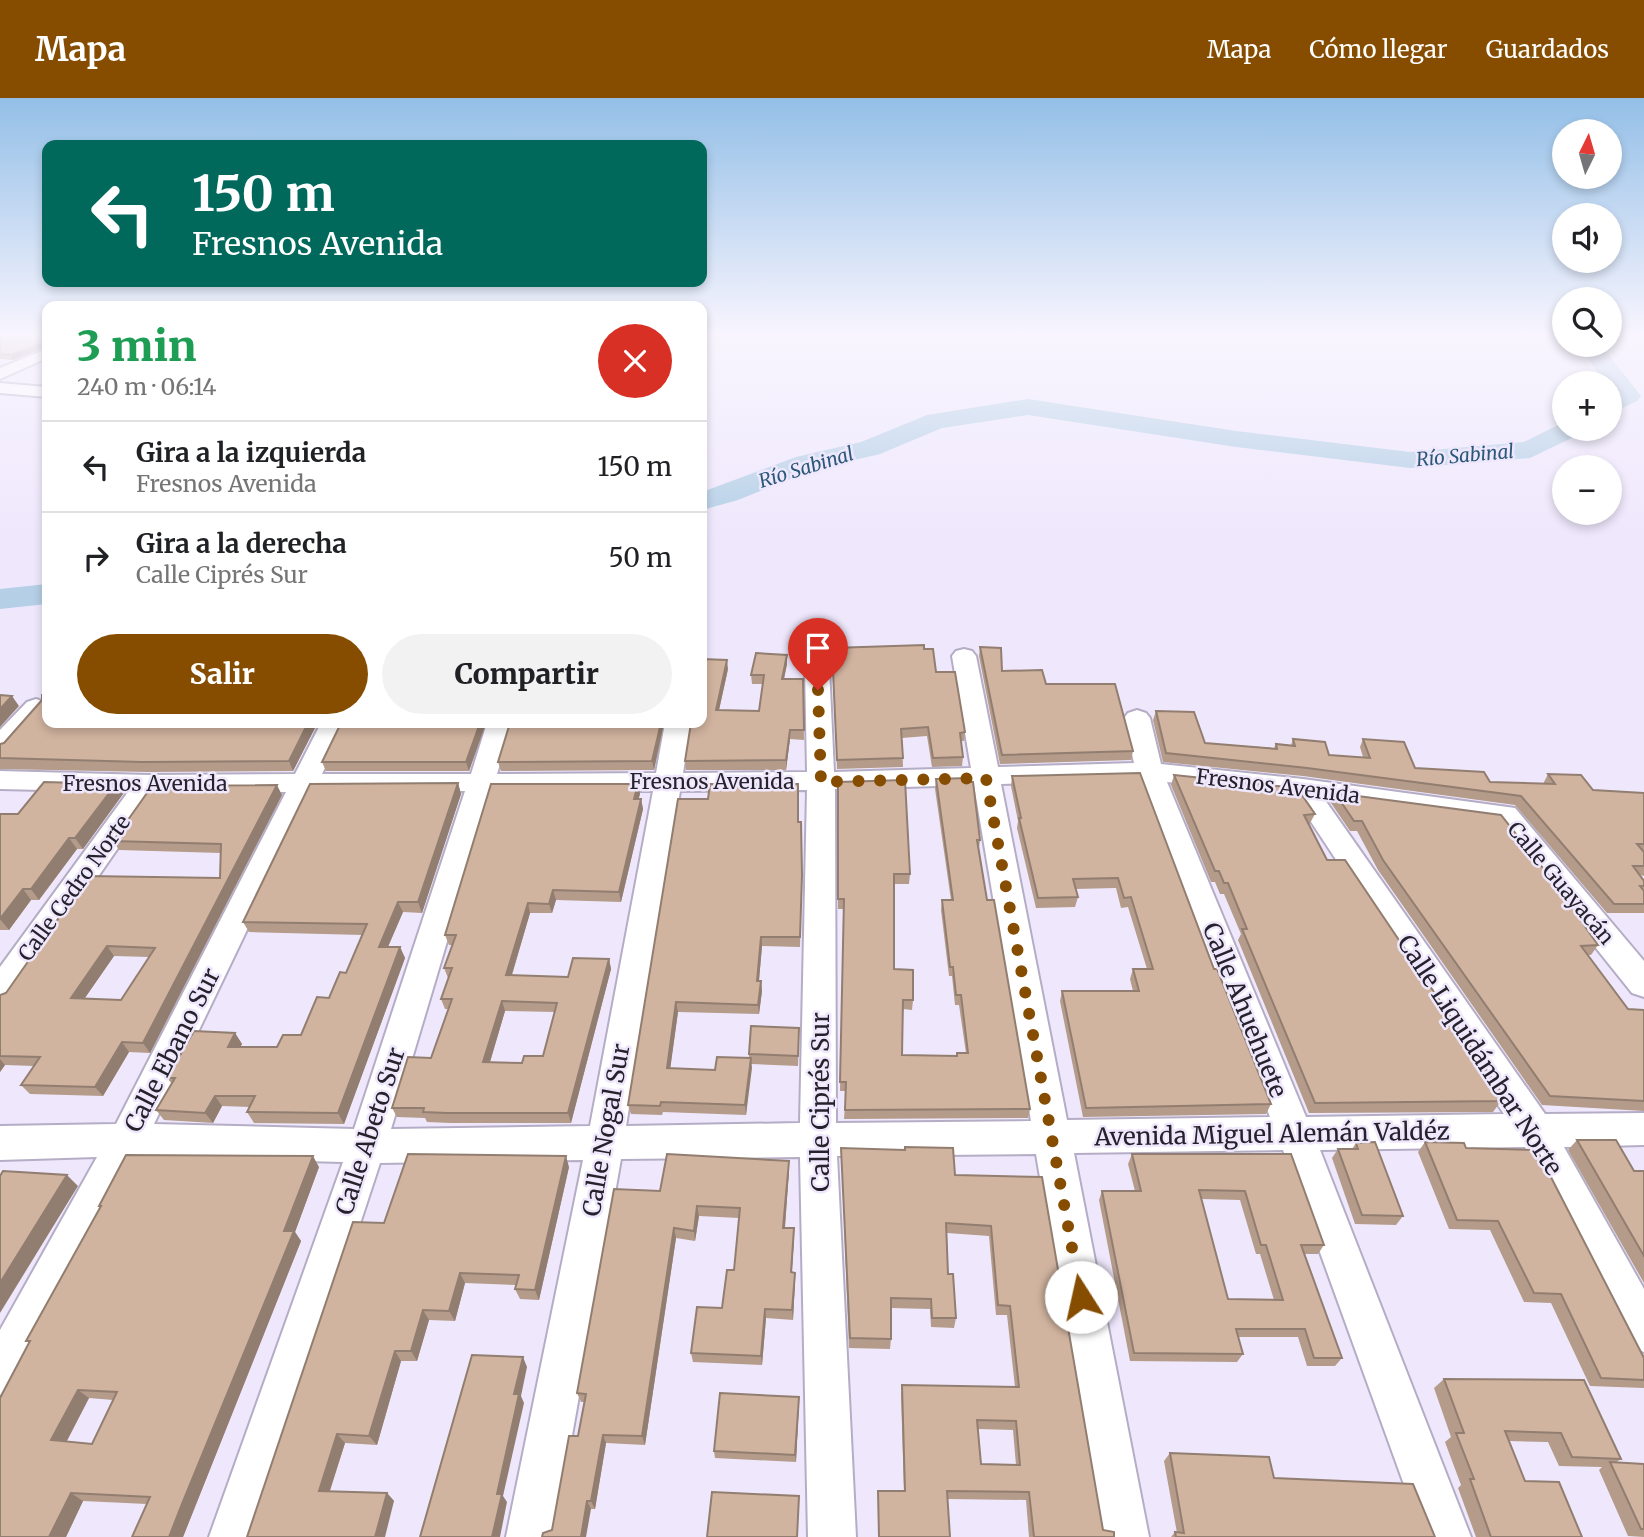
<!DOCTYPE html>
<html lang="es">
<meta charset="utf-8">
<style>
:root{--surface:#fff;--page:#f2f2f2;--text:#202124;--muted:#757577;--line:#e0e0e0;--accent:#864d01}
body{margin:0;font-family:Merriweather,serif;background:var(--page);color:var(--text);height:100vh;display:flex;flex-direction:column;font-size:26px;white-space:nowrap}
*{box-sizing:border-box;margin:0}
p{font-size:23px;color:var(--muted)}
.icon{flex:none;width:38px;height:38px;fill:none;stroke:currentColor;stroke-width:2;stroke-linecap:round;stroke-linejoin:round}
.map{position:relative;flex:1;overflow:hidden}
.sheet{position:absolute;left:42px;top:203px;width:665px;height:427px;display:flex;flex-direction:column;background:var(--surface);border-radius:14px;box-shadow:0 4px 10px #0003}
.sheet>*{flex:none}
.guide{position:absolute;left:42px;top:42px;width:665px;height:147px;border-radius:14px;box-shadow:0 4px 10px #0003;background:#00695c;color:#fff;overflow:hidden}
.needle{width:46px;rotate:5deg}
.buttons{position:absolute;left:1552px;top:21px;display:grid;gap:14px}
.buttons a{display:grid;place-items:center;width:70px;height:70px;border-radius:50%;background:var(--surface);box-shadow:0 4px 10px #0003;font-size:35px}
.pin{position:absolute;display:grid;place-items:center;width:60px;height:60px;color:#fff;margin:-72px -30px;border-radius:50% 50% 50% 0;rotate:-45deg;box-shadow:0 0 7px #0007}
.pin .icon{rotate:45deg}
.me{position:absolute;width:77px;margin:-38px;rotate:350deg;stroke-linejoin:round;filter:drop-shadow(0 0 5px #0008)}
.turn{display:flex;align-items:center;gap:24px;height:147px;padding:0 35px;font-size:32px}
.turn .icon{width:91px;height:91px;stroke-width:2.5}
.turn b{display:block;font-size:49px;line-height:60px}
.round{display:grid;place-items:center;flex:none;width:74px;height:74px;border-radius:37px;background:var(--page)}
.summary{display:flex;align-items:center;justify-content:space-between;height:119px;padding:0 35px}
h1{font-size:42px;font-weight:800;line-height:52px;color:#1e9e55}
.action{display:flex;gap:14px;margin-top:auto;padding:14px 35px}
.action a{flex:1;height:80px;border-radius:42px;background:var(--accent);color:#fff;font-size:28px;font-weight:800;line-height:80px;text-align:center}
.action a+a{background:var(--page);color:var(--text)}
ul{padding:0;list-style:none}
li{display:flex;align-items:center;gap:21px;height:91px;padding:0 35px;border-top:2px solid var(--line)}
li div{flex:1}
li b{display:block;font-size:26px}
li em{font-style:normal}
header{display:flex;align-items:center;gap:42px;box-sizing:border-box;height:98px;padding:0 35px;background:var(--accent);color:#fff}
header strong{font-size:33px}
nav{display:flex;gap:38px;margin-inline-start:auto;font-size:24px}
.map>svg:first-child{display:block}
</style>
<header>
<strong>Mapa</strong>
<nav><a>Mapa</a><a>Cómo llegar</a><a>Guardados</a></nav>
</header>
<div class="map">
<svg width="1644" height="1439" viewBox="0 0 1644 1439">
<rect width="100%" height="100%" fill="#efe8fd"/>
<g fill="none" stroke-linecap="round" stroke-linejoin="round">
<!-- river -->
<path fill="#b4cfe6" fill-rule="evenodd" d="M1578,247H1601L1641,298L1637,303L1610,316V298L1613,296L1610,285H1606Z
M1028,301L1236,333L1410,354L1524,344L1564,324V331H1582L1578,337L1530,360L1410,370L1236,349L1028,317L942,330L880,356L815,371L738,402L702,412V394L796,359L861,344L927,317Z
M47,486V506L0,511V491Z"/>
<!-- minor casing -->
<g stroke="#b5adc5" stroke-width="4">
<path id="minor" d="M47,251V260L0,281V270Z
M0,285L47,289V299L0,295Z
M964,551L972,553L976,558L998,669L1134,665L1124,620L1128,615L1137,612L1146,615L1150,620L1161,666L1303,681L1515,710L1644,863V899L1632,895L1496,725L1325,702L1545,1016L1644,1015V1047L1564,1049L1644,1191V1254L1629,1248L1525,1049L1320,1052L1471,1439H1423L1283,1052L1074,1055L1149,1439H1101L1036,1056L837,1058L856,1439H808L800,1059L621,1061L554,1439H506L583,1062L380,1065L257,1439H209L343,1064L137,1059L15,1290L0,1297V1232L97,1059L0,1062V1028L116,1026L286,694L156,695L12,903L0,907V869L128,694L0,691V673L148,677L295,676L321,625H347L322,676H471L487,625H513L497,676L656,675L665,625H691L683,675L807,674L805,569L809,564H825L829,569L834,674L971,670L952,558L956,553ZM1139,682L1270,1019L1067,1022L1001,686ZM1167,684L1294,698L1504,1016L1306,1019ZM974,687L1031,1023L836,1025L835,691ZM807,692L800,1025L626,1028L680,693ZM465,693L354,1031L154,1026L313,694ZM492,693H653L590,1028L391,1031Z
M36,601L45,604L47,611L9,654L0,656V632L27,604Z"/>
</g>
<!-- minor -->
<use href="#minor" fill="#fff" fill-rule="evenodd"/>
</g>
<!-- wall -->
<path fill="#b49b8a" fill-rule="evenodd" d="M0,236H47V249H46L13,262L0,261Z
M47,255V265L44,264L41,259Z
M980,549L1002,573L1046,586L1133,653L1131,662L1000,666L979,558Z
M832,550L924,551L965,634L964,643H961L963,659L962,668L932,669L927,638L902,640L903,669L837,671Z
M787,566L784,581H803L804,642L790,641L786,672H686L685,663L728,571L719,612L759,613L763,586H752L751,577Z
M1156,613L1205,645L1274,650L1276,646L1291,647L1293,641L1329,657L1363,659L1360,649L1363,641L1415,670L1490,684L1543,686L1548,676L1593,692L1644,695V778L1640,777L1644,783V815H1607L1515,707L1303,678L1163,664L1153,622Z
M486,625L469,673H326L322,664Z
M510,625H664L654,672L501,673L498,664Z
M317,626L293,673L148,674L0,671V646Z
M1174,677L1315,716L1309,727L1327,762L1502,995L1499,999L1501,1003L1493,1014L1309,1015L1238,842L1241,836L1224,796H1220L1215,784H1211L1171,687Z
M1012,678L1214,871L1271,1006L1266,1016L1083,1019L1060,903L1062,893H1133L1130,881L1133,871H1147L1128,809L1121,810L1116,790L1075,791L1078,799L1075,809L1036,810L1017,730L1018,723L1011,688Z
M936,681L980,742L979,750L987,802L1030,1011L1028,1020L844,1021L846,993H840L844,811H838V684L910,776L909,786H894V871L913,902L912,912L903,911L902,957L957,958V955H966L959,907H955L952,878H949L941,812L942,802H951L935,691Z
M458,685L461,696L422,815L403,814L388,849H400L405,860L344,1026L254,1025L247,1014L250,1009L222,1008L213,1025L164,1022L156,1012L172,986L167,980L235,935L242,946L240,949H277L301,937L329,900L346,875L363,837L249,834L243,824Z
M638,686L640,696L638,701H641L643,711L621,804L556,802L552,815H530L512,877L568,879L609,861L611,871L571,1025H451L427,1024L425,1020L397,1019L392,1010L431,960L448,911H445L441,901L448,880L444,870L453,847H449L445,837ZM505,913L555,914L543,958L522,965L490,964Z
M1335,695L1588,827L1586,830L1598,847L1591,857H1588L1628,911L1644,912V1013L1542,1007L1378,772L1357,733H1350L1331,705Z
M123,696L83,751H77L39,802H31L9,832H0V716H18Z
M282,697L150,955L129,954L103,998L30,996L21,987L34,968L5,967L0,974V897L220,780L221,755L119,752L113,743ZM114,858L149,859L121,902L84,901Z
M678,701L798,724L802,787L800,849L762,848L759,883H761L762,893L759,916L678,914L670,970L715,972L749,960V956L799,940L798,968L751,966L746,1017L663,1014L662,1017L631,1016L628,1007Z
M1577,1042L1634,1073H1644V1185L1568,1052Z
M1425,1044L1466,1050L1644,1260V1290L1590,1288L1551,1205L1524,1204L1490,1132L1449,1131L1418,1054Z
M1356,1045L1403,1118L1396,1127L1355,1126L1332,1060L1338,1051H1352Z
M841,1050L955,1077L1042,1079L1103,1432L1114,1439H1029L1026,1402L947,1401L950,1439H878V1393H904L901,1296L902,1287L1015,1289L1007,1217H996L989,1138L947,1135L948,1176L956,1220L954,1230L931,1229L930,1211L891,1210V1241L890,1251L849,1250ZM978,1331L1013,1332L1016,1367L981,1366Z
M1132,1056H1291L1324,1147L1318,1156H1305L1342,1260L1335,1268H1307L1298,1239H1238L1243,1256L1237,1264L1130,1263L1099,1102L1102,1093H1135L1128,1066ZM1201,1101L1240,1102L1256,1156H1260L1274,1202L1228,1201Z
M789,1063V1073L785,1130L794,1140L792,1175H795V1184L793,1222L766,1220L762,1267L693,1264L691,1255L722,1210L734,1172L739,1120L699,1118L695,1143L676,1140L645,1347L606,1345L595,1411H591L552,1432L578,1338L585,1304H581L577,1295L660,1093Z
M319,1069L295,1134L301,1143L183,1439H132L147,1406L83,1403L66,1439L29,1245L26,1243L101,1110L99,1108ZM89,1300L113,1302L92,1346L67,1343Z
M569,1069L539,1202L520,1201L515,1191L516,1187L465,1185L455,1223L429,1222L417,1263H401L377,1347L345,1345L330,1393L387,1395L394,1403L247,1439L384,1125Z
M1444,1281L1621,1361L1615,1365L1644,1366V1439L1628,1438L1599,1372L1602,1369L1559,1368L1548,1344L1509,1343L1525,1383L1582,1439H1476L1458,1390L1461,1387L1445,1344L1451,1339L1434,1290Z
M799,1299L796,1364L715,1360L714,1353Z
M1170,1355L1274,1380L1435,1439H1171L1175,1434L1177,1435L1164,1363Z"/>
<!-- shaded-wall -->
<path fill="#927e70" d="M44,244L46,249L13,262L11,257Z
M787,557V566L782,590V581Z
M727,562L728,571L717,621L716,612Z
M12,598L19,608L0,629V611Z
M308,625H317V626L293,673L289,663Z
M480,625H486L469,673L466,664Z
M661,625H664L654,672L652,663Z
M790,632V641L786,672V662Z
M458,685L461,696L422,815L418,804Z
M116,686L123,696L83,751L75,740Z
M638,686L640,696L636,711L634,701Z
M277,687L282,697L150,955L143,945Z
M641,701L643,711L621,804L619,794Z
M69,740L77,751L39,802L31,791Z
M23,791L31,802L9,832L0,821Z
M553,792L556,802L552,815L549,806Z
M398,804L403,814L383,860L379,849Z
M528,805L530,815L509,886L506,877Z
M761,839L762,848L758,893L757,883Z
M107,848L114,858L78,910L71,900Z
M400,849L405,860L344,1026L338,1015Z
M609,861L611,871L571,1025L568,1015Z
M761,883L762,893L759,916L758,907Z
M502,903L505,913L487,974L483,964Z
M676,904L678,914L669,980L667,970Z
M235,935L242,946L235,959L228,949Z
M122,944L129,954L103,998L95,989Z
M751,960L752,970L746,1017L745,1007Z
M0,961L5,967L0,974Z
M215,998L222,1008L213,1025L205,1015Z
M313,1058L319,1069L295,1134L301,1143L183,1439H169Z
M566,1058L569,1069L539,1202L535,1192Z
M789,1063V1073L784,1140L783,1130Z
M67,1077L78,1088L0,1215V1185Z
M697,1108L699,1118L695,1143L694,1133Z
M674,1130L676,1140L645,1347L642,1338Z
M794,1130V1140L791,1184V1174Z
M460,1175L465,1185L455,1223L449,1213Z
M795,1175V1184L793,1222L792,1212Z
M765,1211L766,1220L762,1267L761,1258Z
M423,1212L429,1222L417,1263L411,1253Z
M395,1253L401,1263L377,1347L369,1338Z
M523,1259L527,1269L521,1298L524,1305L503,1398L507,1404L500,1439H492L497,1396L514,1296Z
M78,1292L89,1300L63,1350L51,1342Z
M799,1299V1307L796,1364L795,1357Z
M337,1336L345,1345L327,1401L319,1393Z
M603,1337L606,1345L595,1411L591,1403Z
M71,1395L83,1403L66,1439H49Z
M387,1395L394,1403L385,1439H375Z
M587,1403L591,1411L586,1439H581Z"/>
<!-- building -->
<path fill="#d1b4a0" stroke="#927e70" stroke-width="2" fill-rule="evenodd" d="M0,236H47V246L44,244L11,257L0,256Z
M924,547V551H933L936,574H955L965,634L960,635L963,659L933,660L928,629L901,631L903,660L837,662L832,550Z
M980,549L1001,550L1002,573L1042,572L1046,586H1115L1133,653L1002,657Z
M756,555L787,557L782,581H803L804,632H790L786,662L685,663L691,625H702V561L727,562L716,612L759,613L764,577H751Z
M0,597L12,598L0,611Z
M42,597H47V625H308L289,663L142,664L0,660V646L4,645L42,602Z
M1156,613L1194,614L1205,645L1277,651L1276,646L1295,648L1293,641L1325,644L1329,657L1370,660L1363,641L1404,644L1415,670L1484,674L1490,684L1555,686L1548,676L1581,677L1593,692L1644,695V746H1637L1644,754V768H1633L1644,783V788H1640L1644,793V806H1614L1521,698L1307,670L1166,655Z
M341,625H480L466,664H322Z
M510,625H661L652,663L498,664Z
M1140,675L1214,871H1217L1271,1006L1086,1010L1062,893H1139L1133,871H1153L1131,799L1124,800L1118,780L1073,781L1078,799L1038,800L1019,720H1021L1012,678Z
M1174,677L1297,690L1315,716L1304,717L1327,762H1345L1502,995H1496L1501,1003L1315,1005L1242,831H1247L1228,785H1224L1219,773H1215Z
M967,680V684H973L980,742H977L987,802H994L1030,1011L845,1012L846,984H840L844,801H838V684L905,682L910,776H894V871L913,872V902H903L902,957L957,958V955H968L961,897H956L953,869H950L942,802H953L936,681Z
M44,684L116,686L75,740H69L31,791H23L0,821V716H18Z
M458,685L418,804H398L379,849H400L338,1015L247,1014L255,998H215L205,1015L156,1012L175,980H167L194,933L235,935L228,949H277L283,937H301L317,899L329,900L340,874L346,875L367,826L243,824L310,686Z
M491,686H638L634,701H641L619,794L553,792L549,806L528,805L506,877L568,879L573,860L609,861L568,1015H447L423,1014L424,1010H392L408,959L431,960L452,901H441L452,870H444L456,837H445ZM502,903L557,905L543,958H524L522,965L483,964Z
M710,686H798V724H801L802,777L800,839H761L757,883H761L758,907L676,904L667,970L715,972L717,959L751,960L745,1007L661,1004L660,1008L628,1007L678,701H708Z
M277,687L143,945L122,944L95,989L21,987L40,959L0,958V897L6,895L88,778L220,780L221,746L113,743L152,688ZM107,848L155,850L121,902L71,900Z
M1335,695L1501,717L1588,827H1584L1598,847L1581,848L1628,911L1644,912V1003L1550,998L1383,762L1362,723H1354Z
M751,928L799,930L798,958L749,956Z
M1577,1042H1616L1634,1073H1644V1158Z
M1375,1044L1403,1118L1362,1117L1338,1051H1358L1356,1045Z
M1425,1044L1464,1045L1466,1050L1537,1052L1644,1260V1282L1601,1280L1561,1196L1534,1195L1498,1123L1457,1122Z
M905,1049L953,1050L955,1077L1042,1079L1103,1432L1114,1434V1439H1034L1029,1394L947,1393L950,1439H879L878,1393H905L902,1287L1019,1289L1010,1208L998,1207L991,1128L946,1125L948,1176H953L956,1220H932L931,1201L891,1200V1241L850,1240L841,1050L905,1052ZM977,1322L1016,1323L1020,1367L981,1366Z
M408,1056L566,1058L535,1192L515,1191L519,1177L460,1175L449,1213L423,1212L411,1253H395L369,1338L337,1336L319,1393L387,1395L375,1439H247L353,1124L384,1125Z
M667,1056L789,1063L783,1130H794L791,1174L795,1175L792,1212L765,1211L761,1258L691,1255L697,1209L722,1210L727,1172H734L740,1110L697,1108L694,1133L674,1130L642,1338L603,1337L591,1403H587L581,1439H542L543,1435L552,1432L569,1338H578L586,1296L577,1295L614,1091L660,1093Z
M1132,1056H1291L1324,1147H1301L1342,1260H1314L1305,1231H1236L1243,1256L1134,1255L1102,1093H1141ZM1199,1092L1245,1093L1261,1147H1266L1283,1202L1228,1201Z
M126,1057L313,1058L284,1133H294L182,1406L169,1439H132L150,1399L71,1395L49,1439H0V1300L30,1243H26L101,1108H99ZM78,1292L117,1294L92,1346L51,1342Z
M3,1073L67,1077L0,1185V1078Z
M472,1257L523,1259L514,1296H519L497,1396H502L492,1439H420Z
M1444,1281L1584,1282L1621,1361L1572,1359L1561,1335L1505,1333L1525,1383L1559,1384L1582,1439H1491L1470,1381H1474L1456,1335H1464Z
M720,1295L799,1299L795,1357L714,1353Z
M1170,1355L1269,1359L1274,1380L1413,1386L1435,1439H1176L1175,1434L1184,1435Z
M1610,1364L1644,1366V1431H1641Z
M712,1394L799,1398L797,1439H707Z"/>
<!-- sky -->
<linearGradient id="sky" x2="0" y2="1"><stop stop-color="#93bfe7"/><stop offset="0.54" stop-color="#f8f5fe"/><stop offset="1" stop-color="#f8f5fe" stop-opacity="0"/></linearGradient>
<rect width="1644" height="437" fill="url(#sky)"/>
<g fill="none" stroke-linecap="round" stroke-linejoin="round">
<!-- route -->
<path stroke="#864d01" stroke-width="12" stroke-dasharray="0 21.6" d="M818,592L821,684L986,680L1081,1199"/>
</g>
<g text-anchor="middle" dominant-baseline="central" stroke-width="5" stroke-linejoin="round" paint-order="stroke">
<!-- far-water labels -->
<g font-size="19" font-style="italic" fill="#2b5879" stroke="#efe8fd">
<text transform="translate(1465 357) rotate(-5)">Río Sabinal</text>
<text transform="translate(806 369) rotate(-17)">Río Sabinal</text>
</g>
<!-- street labels -->
<g font-size="21" fill="#25222c" stroke="#efe8fd">
<text x="712" y="683">Fresnos Avenida</text>
<text x="145" y="685">Fresnos Avenida</text>
<text transform="translate(1278 688) rotate(7)">Fresnos Avenida</text>
<text transform="translate(1561 785) rotate(50)">Calle Guayacán</text>
<text transform="translate(74 790) rotate(-54)">Calle Cedro Norte</text>
</g>
<!-- near-street labels -->
<g font-size="24" fill="#25222c" stroke="#efe8fd">
<text transform="translate(1245 912) rotate(68)">Calle Ahuehuete</text>
<text transform="translate(172 952) rotate(-63)">Calle Ebano Sur</text>
<text transform="translate(1480 957) rotate(57)">Calle Liquidámbar Norte</text>
<text transform="translate(820 1004) rotate(-90)">Calle Ciprés Sur</text>
<text transform="translate(606 1032) rotate(-80)">Calle Nogal Sur</text>
<text transform="translate(370 1033) rotate(-72)">Calle Abeto Sur</text>
<text transform="translate(1272 1036) rotate(-1)">Avenida Miguel Alemán Valdéz</text>
</g>
</g>
</svg>
<div class="buttons">
<a><svg class="needle" viewBox="-14 -14 28 28"><path d="M0-13l5 13h-10z" fill="#e53935"/><path d="M0 13l5-13h-10z" fill="#757577"/></svg></a>
<a><svg class="icon" aria-label="sound" viewBox="0 0 24 24"><path d="M4 9h4l5-4v14l-5-4H4zM17 9q2 3 0 6"/></svg></a>
<a><svg class="icon" aria-label="search" viewBox="0 0 24 24"><circle cx="10" cy="10" r="6"/><path d="M15 15l6 6"/></svg></a>
<a>+</a>
<a>−</a>
</div>
<div class="pin" style="left:818px;top:592px;background:#d93025"><svg class="icon" aria-label="arrive" viewBox="0 0 24 24"><path d="M6 21V4h12l-3 4 3 4H6"/></svg></div>
<svg class="me" style="left:1081px;top:1199px" viewBox="-20 -20 40 40"><circle r="19" fill="#fff"/><path d="M0-13L10 11 0 6-10 11z" fill="#864d01"/></svg>
<div class="guide">
<div class="turn"><svg class="icon" aria-label="left" viewBox="0 0 24 24"><path d="M17 20v-9H6M10 6l-5 5 5 5"/></svg><div><b>150 m</b>Fresnos Avenida</div></div>
</div>
<section class="sheet">
<div class="summary"><div><h1>3 min</h1><p>240 m · 06:14</p></div><a class="round" style="background:#d93025;color:#fff"><svg class="icon" aria-label="close" viewBox="0 0 24 24"><path d="M6 6l12 12M18 6L6 18"/></svg></a></div>
<ul>
<li><svg class="icon" aria-label="left" viewBox="0 0 24 24"><path d="M17 20v-9H6M10 6l-5 5 5 5"/></svg><div><b>Gira a la izquierda</b><p>Fresnos Avenida</p></div><em>150 m</em></li>
<li><svg class="icon" aria-label="right" viewBox="0 0 24 24"><path d="M7 20v-9h11M14 6l5 5-5 5"/></svg><div><b>Gira a la derecha</b><p>Calle Ciprés Sur</p></div><em>50 m</em></li>
</ul>
<div class="action"><a>Salir</a><a>Compartir</a></div>
</section>
</div>
